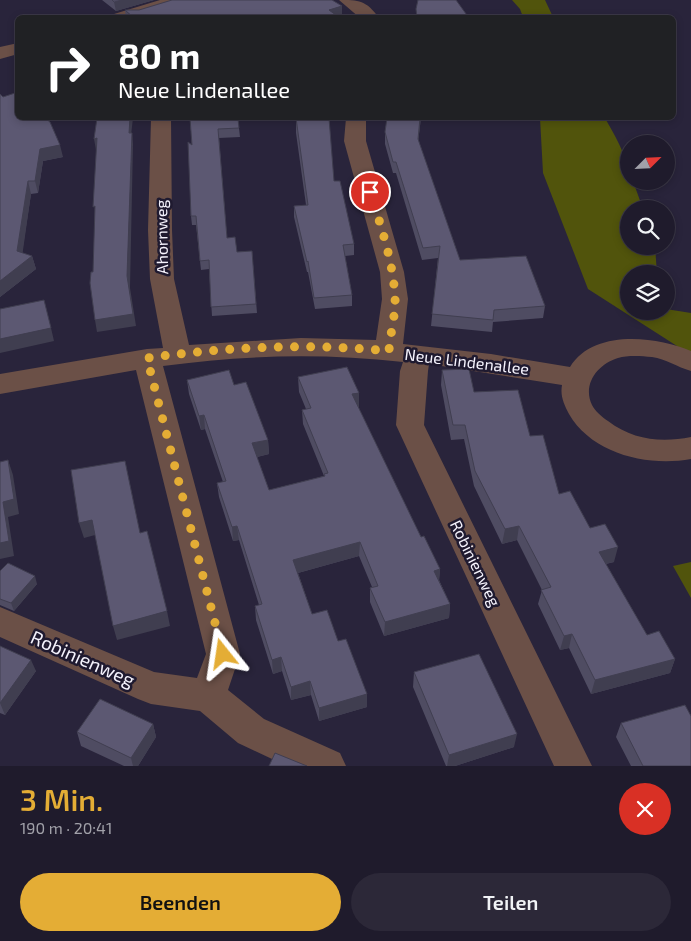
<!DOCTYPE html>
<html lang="de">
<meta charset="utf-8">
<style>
:root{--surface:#1f1b2c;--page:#2c2838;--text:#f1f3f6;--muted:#a1a1a9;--line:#3c3948;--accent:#e4ad35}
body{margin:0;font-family:"Exo 2",sans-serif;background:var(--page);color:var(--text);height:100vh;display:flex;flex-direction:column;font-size:19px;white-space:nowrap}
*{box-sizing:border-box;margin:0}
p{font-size:16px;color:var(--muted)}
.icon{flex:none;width:28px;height:28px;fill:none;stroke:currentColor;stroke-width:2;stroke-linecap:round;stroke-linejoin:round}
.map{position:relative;height:766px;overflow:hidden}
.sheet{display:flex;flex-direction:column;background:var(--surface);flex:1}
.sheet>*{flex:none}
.hud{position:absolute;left:15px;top:15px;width:661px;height:105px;border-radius:8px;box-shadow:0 2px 8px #0003,0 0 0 1px var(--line);background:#202124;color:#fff;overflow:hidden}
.needle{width:32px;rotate:66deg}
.controls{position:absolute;left:620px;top:135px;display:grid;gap:10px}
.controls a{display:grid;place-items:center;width:55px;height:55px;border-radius:50%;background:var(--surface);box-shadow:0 2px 8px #0003,0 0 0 1px var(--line);font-size:25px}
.pin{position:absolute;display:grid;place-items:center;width:42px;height:42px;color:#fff;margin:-21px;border:2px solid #fff;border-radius:50%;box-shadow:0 1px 5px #0007}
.me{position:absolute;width:55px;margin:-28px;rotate:345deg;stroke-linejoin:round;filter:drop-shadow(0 0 4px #0008)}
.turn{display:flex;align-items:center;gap:18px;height:105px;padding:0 20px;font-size:22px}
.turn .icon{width:65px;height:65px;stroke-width:2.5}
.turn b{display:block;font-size:35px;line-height:42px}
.round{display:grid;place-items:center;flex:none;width:52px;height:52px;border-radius:26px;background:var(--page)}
.head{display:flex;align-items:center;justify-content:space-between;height:85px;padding:0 20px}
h1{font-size:30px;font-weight:600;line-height:38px;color:var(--accent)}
.button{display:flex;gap:10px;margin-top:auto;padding:10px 20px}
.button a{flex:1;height:58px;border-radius:30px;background:var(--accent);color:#111;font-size:20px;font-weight:600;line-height:58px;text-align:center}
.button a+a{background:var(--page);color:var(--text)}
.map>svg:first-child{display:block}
</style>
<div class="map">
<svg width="691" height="766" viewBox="0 0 691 766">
<rect width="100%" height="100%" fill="#29243b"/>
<!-- green -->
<path fill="#51540c" d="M512,0H545L553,17H523L520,9Z
M540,118H605C616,138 629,158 629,181H633L643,209H629V246H655L657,274H629V311H666V309L691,313V355L588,289L543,173Z
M691,562V598L673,566Z"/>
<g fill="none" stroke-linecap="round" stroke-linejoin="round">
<!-- minor -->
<path fill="#6b5047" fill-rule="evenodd" d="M160,0H187L184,4L140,18H111L114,14Z
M339,0C359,0 366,0 379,18H360Z
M18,43V54L0,59V47Z
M151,118H171L172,230L174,279L189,345L301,338L376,340L382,299L380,272L344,141L346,118H366V141L404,272L408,299L403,344L491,354L570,367C593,329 656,336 691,351V371C677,367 666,359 652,357C641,356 628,355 618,358C598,364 582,384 592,405C595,411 602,417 608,421C633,440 661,443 691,437V459C648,467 592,454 569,414C564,404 560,396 562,385L429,364L428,371L424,425L592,766H554L396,425L400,371L403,362C322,353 244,355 163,366L240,654L228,690L264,719L340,753L346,766H287L238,743L200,711L151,704L138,699L0,637V607L154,672L197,678L206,654L136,370L0,394V374L147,349L163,348L150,279L148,230Z"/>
</g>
<!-- wall -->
<path fill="#4f4c62" d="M102,0H154L116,11Z
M125,10L342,16L339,17L340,18H126Z
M0,94L63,157L43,161L38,193L31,194L22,253L32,256L36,269L0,297Z
M190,118L239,128L240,137L219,138L227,238L237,252L252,251L257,313L212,316L209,269L201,270L196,225H192L191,216L192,145Z
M296,118L334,181L354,244V255L345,256L352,295V306L315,309L308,272H307L294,217V206L306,205L296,133Z
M387,118H421L418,141L460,260L545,306L543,318L493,322L492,332L431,326L438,258L422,260L396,173H393L385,144V132Z
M422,118H434L433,121H422Z
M442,370L474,392L530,436L559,494L590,528L614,562L606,564L647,635L675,659L670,673L591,694L569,648L560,650L538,604L542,590L517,540L502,544L474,486L464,439L451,440L441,385Z
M298,377L359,407H358L421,537L440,569L439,580L450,604L449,618L384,636L370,602V588L372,587L359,556L298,573L312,614L338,641L367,707L319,721L311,695L291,700L282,671L273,674L256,620L255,606L259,605L239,540L233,541L219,497L217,483L223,482L205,429L201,430L189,394L187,380L234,385L268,440L269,454L257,457L269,490L324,476L303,424L302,410L306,409L299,392Z
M0,571L37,584L14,611L0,605Z
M0,646L36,671L5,715L0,713Z
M414,672L514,747L455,766H446L413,687Z
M621,723L691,766H631L616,737Z
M153,724L156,737L138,766H124L81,746L77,732Z"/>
<!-- shaded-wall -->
<path fill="#403e50" d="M122,0H154L116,11L114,2Z
M342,6V16L336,18L329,10Z
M130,118H133L130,144L129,133Z
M420,118H421L417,151L418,139Z
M132,133L133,144L130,288L136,326L97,332L95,320L127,276Z
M97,138L99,150H96L94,139Z
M60,145L63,157L43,161L38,193L35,181L40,149Z
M28,181L31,194L21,264L17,251Z
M32,256L36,269L0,297V281Z
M51,328L54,341L0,353V339Z
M359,393V407L352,408V394Z
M204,415L205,429L201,430L199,416Z
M268,440L269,454L253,458L252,443Z
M8,460L13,475L19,514L8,517L14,556L0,559V543L3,502Z
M92,520L95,535L84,538L79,523Z
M237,526L239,540L233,541L232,527Z
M519,526L517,540L502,544L505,529Z
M360,542L359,556L294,574L293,560Z
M618,547L614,562L595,566L599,552Z
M440,569L439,583L434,571Z
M35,576L37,584L14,611L11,603Z
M450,604L449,618L384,636L385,622Z
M167,611L170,626L117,640L113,626Z
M572,634L569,648L560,650L564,636Z
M281,657L282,671L273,674L272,660Z
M675,659L670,673L591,694L595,680Z
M31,660L36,671L5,715L0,703Z
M310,681L311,695L291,700V687Z
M367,694V707L319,721V708Z
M153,724L156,737L138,766H133L131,758Z
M517,734L514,747L455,766H447L449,755Z"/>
<!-- building -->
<path fill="#5c5872" stroke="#403e50" d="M112,0H122L114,2Z
M172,0H332L342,6L329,10L340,18H134L125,10H139Z
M418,0H456L469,18H417L416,9Z
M18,92V118H45L50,122L60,145L40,149L35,181H28L17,251L32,256L0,281V94L3,97Z
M97,118H130L129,133H132L127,276L133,314L95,320L90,283L91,272H93L95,206L93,207L97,138L94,139Z
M190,118H238L239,128L218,129L227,238L235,237L237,252L252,251L256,304L211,307L209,260L200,261L196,216H191L188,142L192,145Z
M296,118H329L334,181H340L354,244L343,245L352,295L314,298L308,261L307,262L294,206L308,205Z
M387,118H420L418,139L460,260L526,256L545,306L494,310L493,320L432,314L440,246L423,248L396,162H393L385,132Z
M44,300L51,328L0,339V309Z
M347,367L359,393L352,394L421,537L424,536L440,569L434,571L450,604L385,622L370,588L378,586L360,542L293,560L312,614L327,610L338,641L346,639L367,694L319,708L310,681L291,687L281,657L272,660L255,606L262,604L237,526L232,527L217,483L226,481L204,415L199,416L187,380L229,370L234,385L246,382L268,440L252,443L269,490L325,476L324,474L328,473L302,410L311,408L298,377Z
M469,369L474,392L518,390L530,436L543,435L559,494L570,491L590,528L605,524L618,547L599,552L647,635L659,631L675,659L595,680L572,634L564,636L541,590L551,587L519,526L505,529L475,471L465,425H453L442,370Z
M8,460L14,499L3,502L9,541L0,543V462Z
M125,461L140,533L147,531L167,611L113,626L92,520L79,523L71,470Z
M8,563L35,576L11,603L0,599V571Z
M0,646L31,660L0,703Z
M479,654L517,734L449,755L414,672Z
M100,699L153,724L131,758L77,732Z
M685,705L691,716V766H643L621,723Z
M275,753L307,766H269Z"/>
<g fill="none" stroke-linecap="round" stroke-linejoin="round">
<!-- route -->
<path stroke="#e4ad35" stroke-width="9" stroke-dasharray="0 16.2" d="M223,654L147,358C227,347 309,343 389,351C390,334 396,314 395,297C393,261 381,226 370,192"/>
</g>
<g text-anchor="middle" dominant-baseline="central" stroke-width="5" stroke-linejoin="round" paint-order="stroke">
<!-- street labels -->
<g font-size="16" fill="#f5f3fd" stroke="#1f1a30">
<text transform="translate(161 237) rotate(-91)">Ahornweg</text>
<text transform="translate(467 361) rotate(7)">Neue Lindenallee</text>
<text transform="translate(476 563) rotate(64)">Robinienweg</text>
</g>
<!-- near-street labels -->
<g font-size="19" fill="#f5f3fd" stroke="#1f1a30">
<text transform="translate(83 658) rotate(24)">Robinienweg</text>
</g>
</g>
</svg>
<div class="controls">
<a><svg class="needle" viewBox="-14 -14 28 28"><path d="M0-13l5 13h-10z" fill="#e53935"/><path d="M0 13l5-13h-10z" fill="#a1a1a9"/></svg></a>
<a><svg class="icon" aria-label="search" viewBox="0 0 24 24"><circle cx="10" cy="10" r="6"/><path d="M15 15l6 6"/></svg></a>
<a><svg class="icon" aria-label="layers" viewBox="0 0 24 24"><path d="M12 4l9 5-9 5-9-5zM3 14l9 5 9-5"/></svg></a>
</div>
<div class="pin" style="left:370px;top:192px;background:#d93025"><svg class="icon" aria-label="arrive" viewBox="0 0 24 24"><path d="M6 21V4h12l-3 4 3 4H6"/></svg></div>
<svg class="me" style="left:223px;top:654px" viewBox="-20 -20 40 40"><path d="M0-17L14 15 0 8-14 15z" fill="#e4ad35" stroke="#fff" stroke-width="4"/></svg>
<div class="hud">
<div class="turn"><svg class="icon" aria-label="right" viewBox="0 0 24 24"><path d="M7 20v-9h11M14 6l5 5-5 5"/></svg><div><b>80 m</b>Neue Lindenallee</div></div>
</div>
</div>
<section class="sheet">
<div class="head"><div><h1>3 Min.</h1><p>190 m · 20:41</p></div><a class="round" style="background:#d93025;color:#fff"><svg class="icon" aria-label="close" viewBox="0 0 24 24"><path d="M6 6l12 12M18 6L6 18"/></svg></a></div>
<div class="button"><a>Beenden</a><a>Teilen</a></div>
</section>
